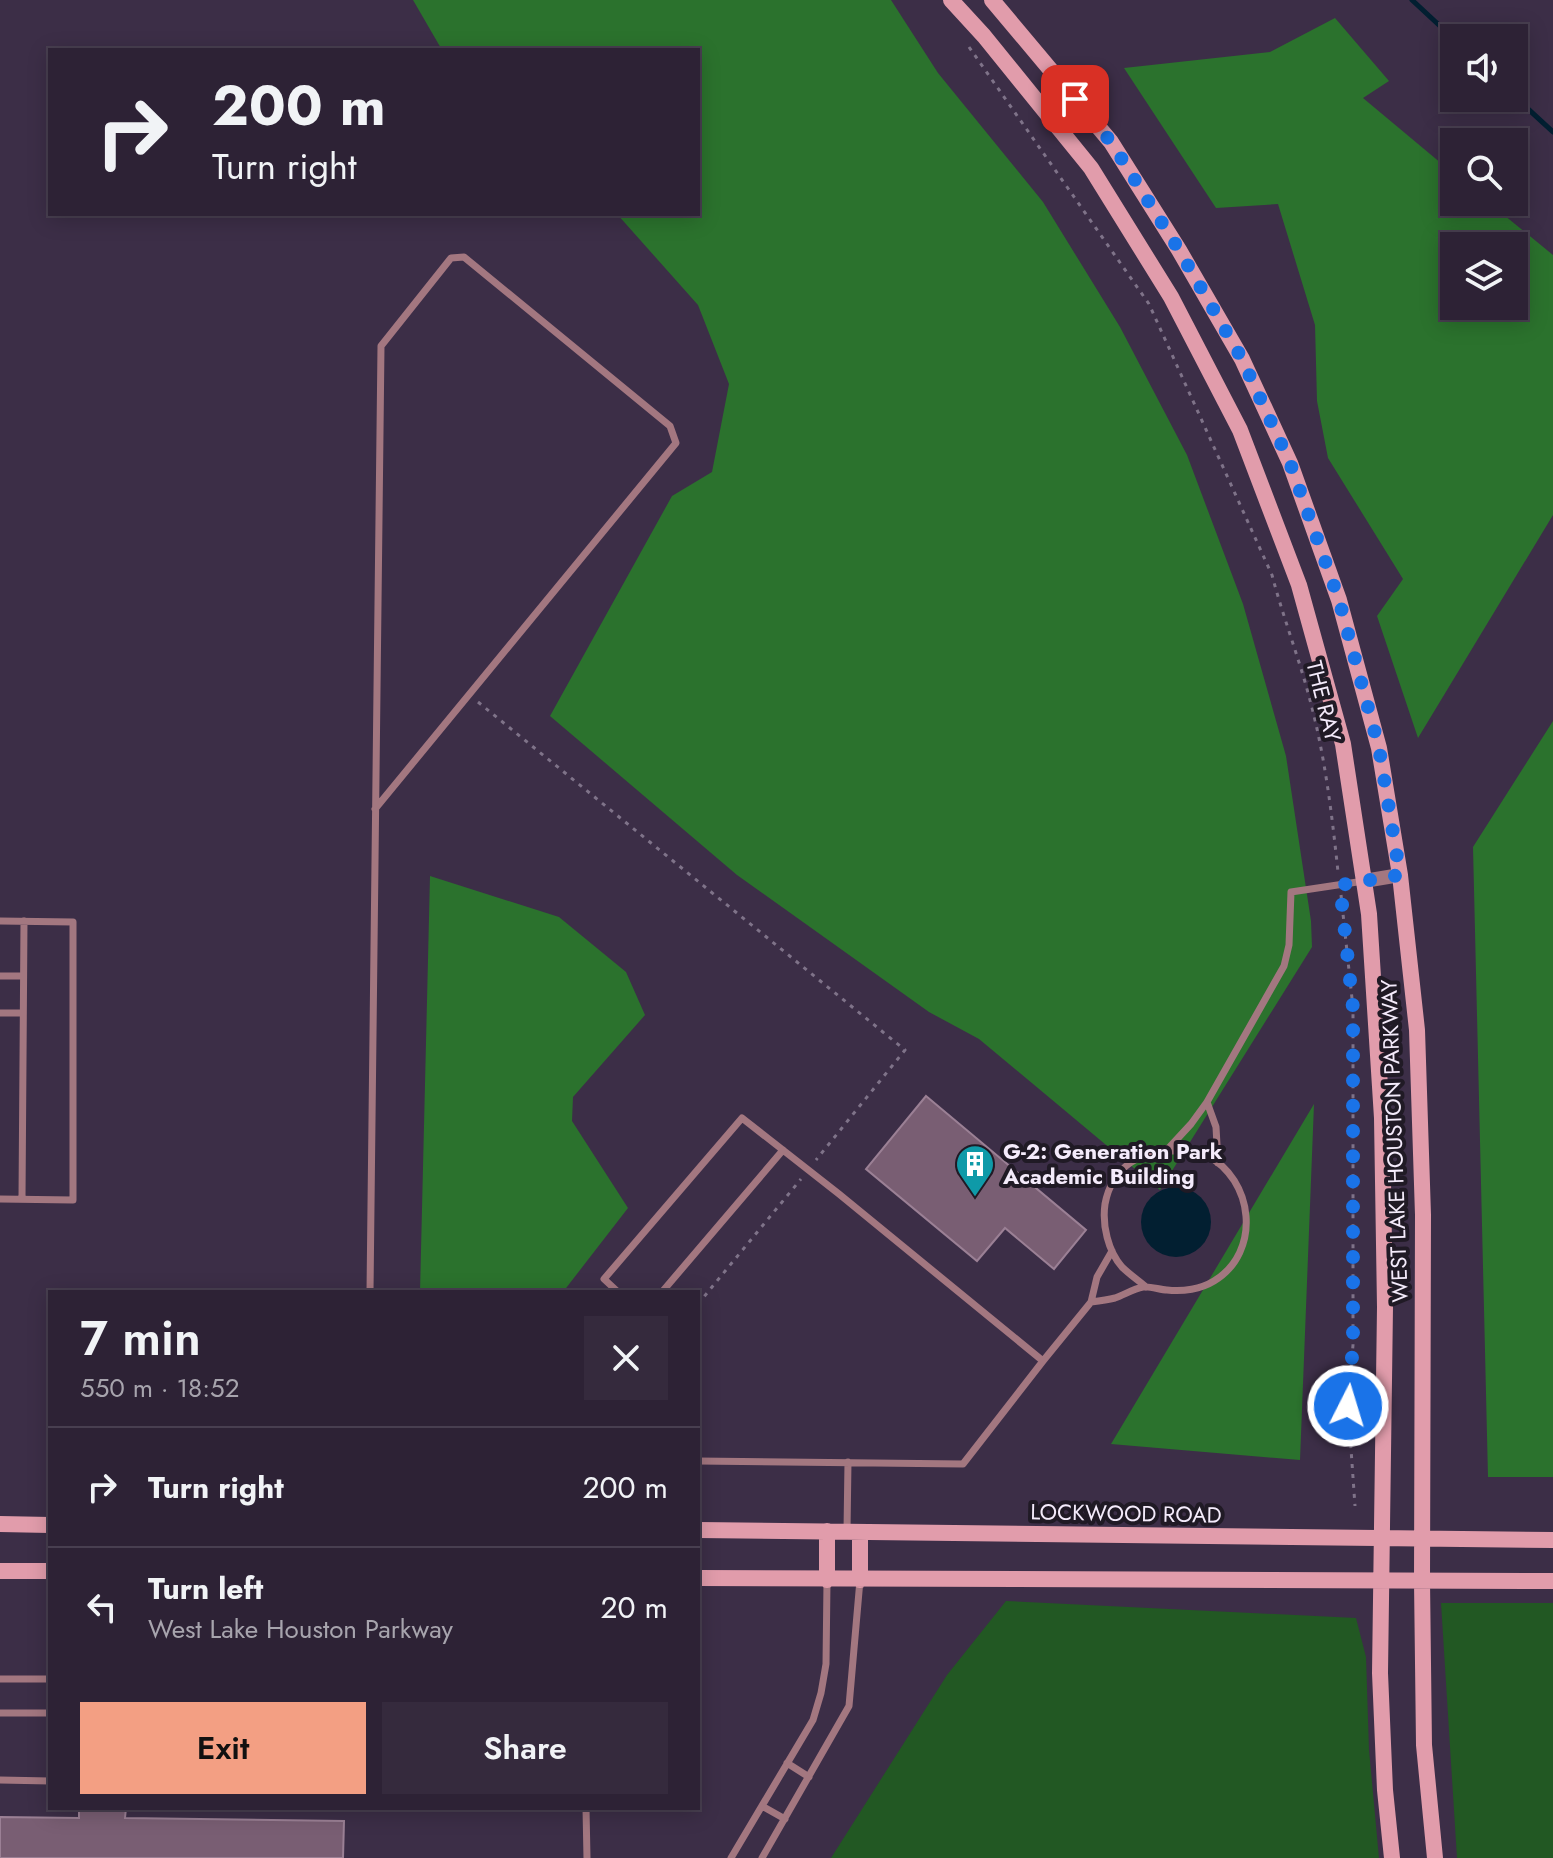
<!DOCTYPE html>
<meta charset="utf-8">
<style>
:root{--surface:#2d2235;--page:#352a3d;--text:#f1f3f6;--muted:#a7a4ad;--line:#483f50;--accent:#f39f83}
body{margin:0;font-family:Jost,sans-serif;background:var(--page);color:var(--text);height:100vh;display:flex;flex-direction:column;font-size:30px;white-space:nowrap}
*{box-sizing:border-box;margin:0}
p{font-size:26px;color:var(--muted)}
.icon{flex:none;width:44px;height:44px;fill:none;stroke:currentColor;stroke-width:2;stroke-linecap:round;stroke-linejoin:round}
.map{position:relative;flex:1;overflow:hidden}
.drawer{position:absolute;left:48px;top:1290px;width:652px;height:520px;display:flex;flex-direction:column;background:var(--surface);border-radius:0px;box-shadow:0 4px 20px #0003,0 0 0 2px var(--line)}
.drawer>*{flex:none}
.guide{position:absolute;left:48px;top:48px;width:652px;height:168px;border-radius:0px;box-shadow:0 4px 20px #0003,0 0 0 2px var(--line);background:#2d2235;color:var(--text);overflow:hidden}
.tools{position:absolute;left:1440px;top:24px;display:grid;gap:16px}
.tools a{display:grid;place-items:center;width:88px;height:88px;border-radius:0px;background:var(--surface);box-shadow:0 4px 20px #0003,0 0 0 2px var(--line);font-size:40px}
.pin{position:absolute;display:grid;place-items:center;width:68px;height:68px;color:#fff;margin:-34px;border-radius:16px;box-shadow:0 4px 12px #0006}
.me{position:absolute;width:88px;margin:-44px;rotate:5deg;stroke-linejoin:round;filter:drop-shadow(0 0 6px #0008)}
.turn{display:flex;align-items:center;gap:28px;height:168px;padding:0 32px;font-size:36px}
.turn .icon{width:104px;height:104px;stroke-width:2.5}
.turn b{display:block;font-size:56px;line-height:68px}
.round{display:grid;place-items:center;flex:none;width:84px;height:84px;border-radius:0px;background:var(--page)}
.headline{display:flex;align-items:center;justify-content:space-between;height:136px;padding:0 32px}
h1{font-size:48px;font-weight:600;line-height:60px}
.cta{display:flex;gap:16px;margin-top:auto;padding:16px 32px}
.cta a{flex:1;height:92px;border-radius:0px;background:var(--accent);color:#111;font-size:32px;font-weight:600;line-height:92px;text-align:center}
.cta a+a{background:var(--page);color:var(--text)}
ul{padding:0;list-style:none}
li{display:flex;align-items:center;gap:24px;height:120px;padding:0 32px;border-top:2px solid var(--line)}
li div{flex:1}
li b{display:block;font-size:30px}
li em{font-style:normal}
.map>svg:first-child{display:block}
</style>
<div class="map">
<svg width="1553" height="1858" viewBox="0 0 1553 1858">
<rect width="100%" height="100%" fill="#3c2e47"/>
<!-- green -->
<path fill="#225823" d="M1006,1601L1356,1618L1366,1657L1369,1750L1379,1858H831L947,1675Z
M1441,1603H1553V1858H1457Z"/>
<!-- forest -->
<path fill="#2b722d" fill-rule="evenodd" d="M413,0H891L938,73L1043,202L1120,327L1187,455L1243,604L1286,756L1311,921L1312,947L1160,1190L979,1039L929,1012L737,875L550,716L672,496L712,472L729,384L698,305L617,214H698V50H442Z
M1335,18L1389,81L1363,98L1454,174V202H1488L1553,255V515L1418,738L1377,616L1403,579L1328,458L1317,401L1315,325L1278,204L1216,208L1124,68L1270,52ZM1454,246H1514V306H1454Z
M1553,721V1477H1488L1473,847Z
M430,876L559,917L626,972L645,1015L573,1097L572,1121L628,1208L563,1292H420Z
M1314,1104L1300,1460L1111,1444Z"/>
<!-- water -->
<path fill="#021f31" d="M1141 1222a35 35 0 1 1 70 0a35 35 0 1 1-70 0Z"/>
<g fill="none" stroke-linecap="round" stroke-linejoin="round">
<!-- stream -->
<path stroke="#021f31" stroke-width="5" d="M1412,0L1454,39
M1514,96L1553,132"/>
</g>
<!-- building -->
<path fill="#795e73" stroke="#9b8095" stroke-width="2" d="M926,1096L1086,1230L1054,1269L1005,1228L977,1261L866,1169Z
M79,1808H126L125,1818L344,1821L343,1858H0V1817L79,1818Z"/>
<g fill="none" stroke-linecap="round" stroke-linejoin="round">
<!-- path -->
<path stroke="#7f7389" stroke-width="3" stroke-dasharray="4 6" stroke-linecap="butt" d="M969,47L1149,304L1272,575C1283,617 1299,658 1310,700C1325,756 1332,815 1338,872
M478,702L905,1050L816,1160
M1341,895L1353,1008V1345L1348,1406L1355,1506
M698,1304L801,1179"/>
<!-- service -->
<path stroke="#a37780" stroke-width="7" d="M0,921L73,922V1200L0,1199
M0,976H23
M0,1013H23
M1207,1102L1216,1127L1218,1163
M1166,1151L1191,1124L1207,1102L1284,966L1289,945L1291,892L1364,881
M22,1199L24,921
M370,1292L381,346L451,258L464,257L670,426L676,443L375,809
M618,1292L604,1279L742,1118L839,1194L1043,1361L963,1464L698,1461
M662,1292L783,1150
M1091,1302C1099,1301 1107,1300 1115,1298C1124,1295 1133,1289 1143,1287C1151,1286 1160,1290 1167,1290C1183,1292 1201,1289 1214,1281C1262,1252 1254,1179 1206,1155C1197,1151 1186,1151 1176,1151C1140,1150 1112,1167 1105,1204C1102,1225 1108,1251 1122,1267C1129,1274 1138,1280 1146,1287
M1043,1361L1091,1302L1097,1277L1112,1251
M847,1531L848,1462
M0,1679H50
M0,1713H50
M787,1763L809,1777
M0,1780L50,1781
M762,1806L785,1819
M586,1808L587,1858
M731,1858L813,1720L821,1693L826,1664L827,1582
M762,1858L849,1706L860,1580"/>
<!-- minor -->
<path stroke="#a37780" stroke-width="14" d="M1364,881L1400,875"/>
<!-- secondary -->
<path stroke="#e19cab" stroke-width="16" d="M951,0L984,36L1091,168L1171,297L1240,430L1299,585L1343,744L1369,914L1382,1118L1385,1307L1380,1673L1385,1790L1392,1858
M992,0L1111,142L1179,250L1242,359L1290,463L1339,600L1379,748L1400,875L1417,1030L1423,1215L1422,1581L1424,1745L1435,1858
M0,1524L50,1525
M698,1530L1553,1540
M860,1532V1580
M0,1571H50
M698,1578L1553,1581
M827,1580V1531"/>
</g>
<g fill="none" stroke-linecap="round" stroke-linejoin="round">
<!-- route -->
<path stroke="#1a73e8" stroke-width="14" stroke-dasharray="0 25.2" d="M1075,99L1111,142L1179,250L1242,359L1290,463L1339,600L1379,748L1400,875L1340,885L1353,1008V1345L1348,1406"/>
</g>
<!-- icons -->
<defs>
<g id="building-pin" transform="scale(2)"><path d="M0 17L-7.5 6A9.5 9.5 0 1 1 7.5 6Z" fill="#0f9aa8" stroke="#201a25"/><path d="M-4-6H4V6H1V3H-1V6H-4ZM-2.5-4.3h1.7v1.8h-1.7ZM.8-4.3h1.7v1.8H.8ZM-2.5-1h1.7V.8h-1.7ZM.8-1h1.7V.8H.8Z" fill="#fff"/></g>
</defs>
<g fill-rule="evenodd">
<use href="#building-pin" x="975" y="1164"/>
</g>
<g text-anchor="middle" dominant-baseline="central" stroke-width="8" stroke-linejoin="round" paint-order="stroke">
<!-- street labels -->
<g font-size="22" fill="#f4ebfb" stroke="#201a25">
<text transform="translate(1324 701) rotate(76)">THE RAY</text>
<text transform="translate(1394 1141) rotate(-92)">WEST LAKE HOUSTON PARKWAY</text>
<text transform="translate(1126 1513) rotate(1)">LOCKWOOD ROAD</text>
</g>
<!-- poi labels -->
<g font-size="22" font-weight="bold" fill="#f4ebfb" stroke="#201a25" text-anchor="start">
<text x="1003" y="1151">G-2: Generation Park<tspan x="1003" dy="25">Academic Building</tspan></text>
</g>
</g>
</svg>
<div class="tools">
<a><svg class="icon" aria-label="sound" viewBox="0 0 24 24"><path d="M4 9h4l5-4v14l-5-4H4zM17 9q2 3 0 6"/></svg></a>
<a><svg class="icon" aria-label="search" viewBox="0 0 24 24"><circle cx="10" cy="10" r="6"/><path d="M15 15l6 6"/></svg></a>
<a><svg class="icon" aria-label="layers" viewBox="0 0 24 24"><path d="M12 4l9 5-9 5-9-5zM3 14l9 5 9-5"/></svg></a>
</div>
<div class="pin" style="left:1075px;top:99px;background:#d93025"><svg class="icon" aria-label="arrive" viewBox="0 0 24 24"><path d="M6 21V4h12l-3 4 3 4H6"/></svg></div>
<svg class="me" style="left:1348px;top:1406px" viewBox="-20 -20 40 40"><circle r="17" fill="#1a73e8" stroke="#fff" stroke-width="3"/><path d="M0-11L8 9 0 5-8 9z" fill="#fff"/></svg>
<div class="guide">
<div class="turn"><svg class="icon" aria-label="right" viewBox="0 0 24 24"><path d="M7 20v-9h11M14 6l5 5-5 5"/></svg><div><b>200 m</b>Turn right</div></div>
</div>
<section class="drawer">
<div class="headline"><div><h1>7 min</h1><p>550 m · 18:52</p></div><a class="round"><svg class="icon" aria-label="close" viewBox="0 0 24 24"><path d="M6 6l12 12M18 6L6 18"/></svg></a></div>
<ul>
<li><svg class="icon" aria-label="right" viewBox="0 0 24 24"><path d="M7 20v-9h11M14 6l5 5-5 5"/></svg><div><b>Turn right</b></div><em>200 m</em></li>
<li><svg class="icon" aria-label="left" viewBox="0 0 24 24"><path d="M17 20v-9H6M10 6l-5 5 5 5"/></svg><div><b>Turn left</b><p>West Lake Houston Parkway</p></div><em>20 m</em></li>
</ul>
<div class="cta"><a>Exit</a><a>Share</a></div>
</section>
</div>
